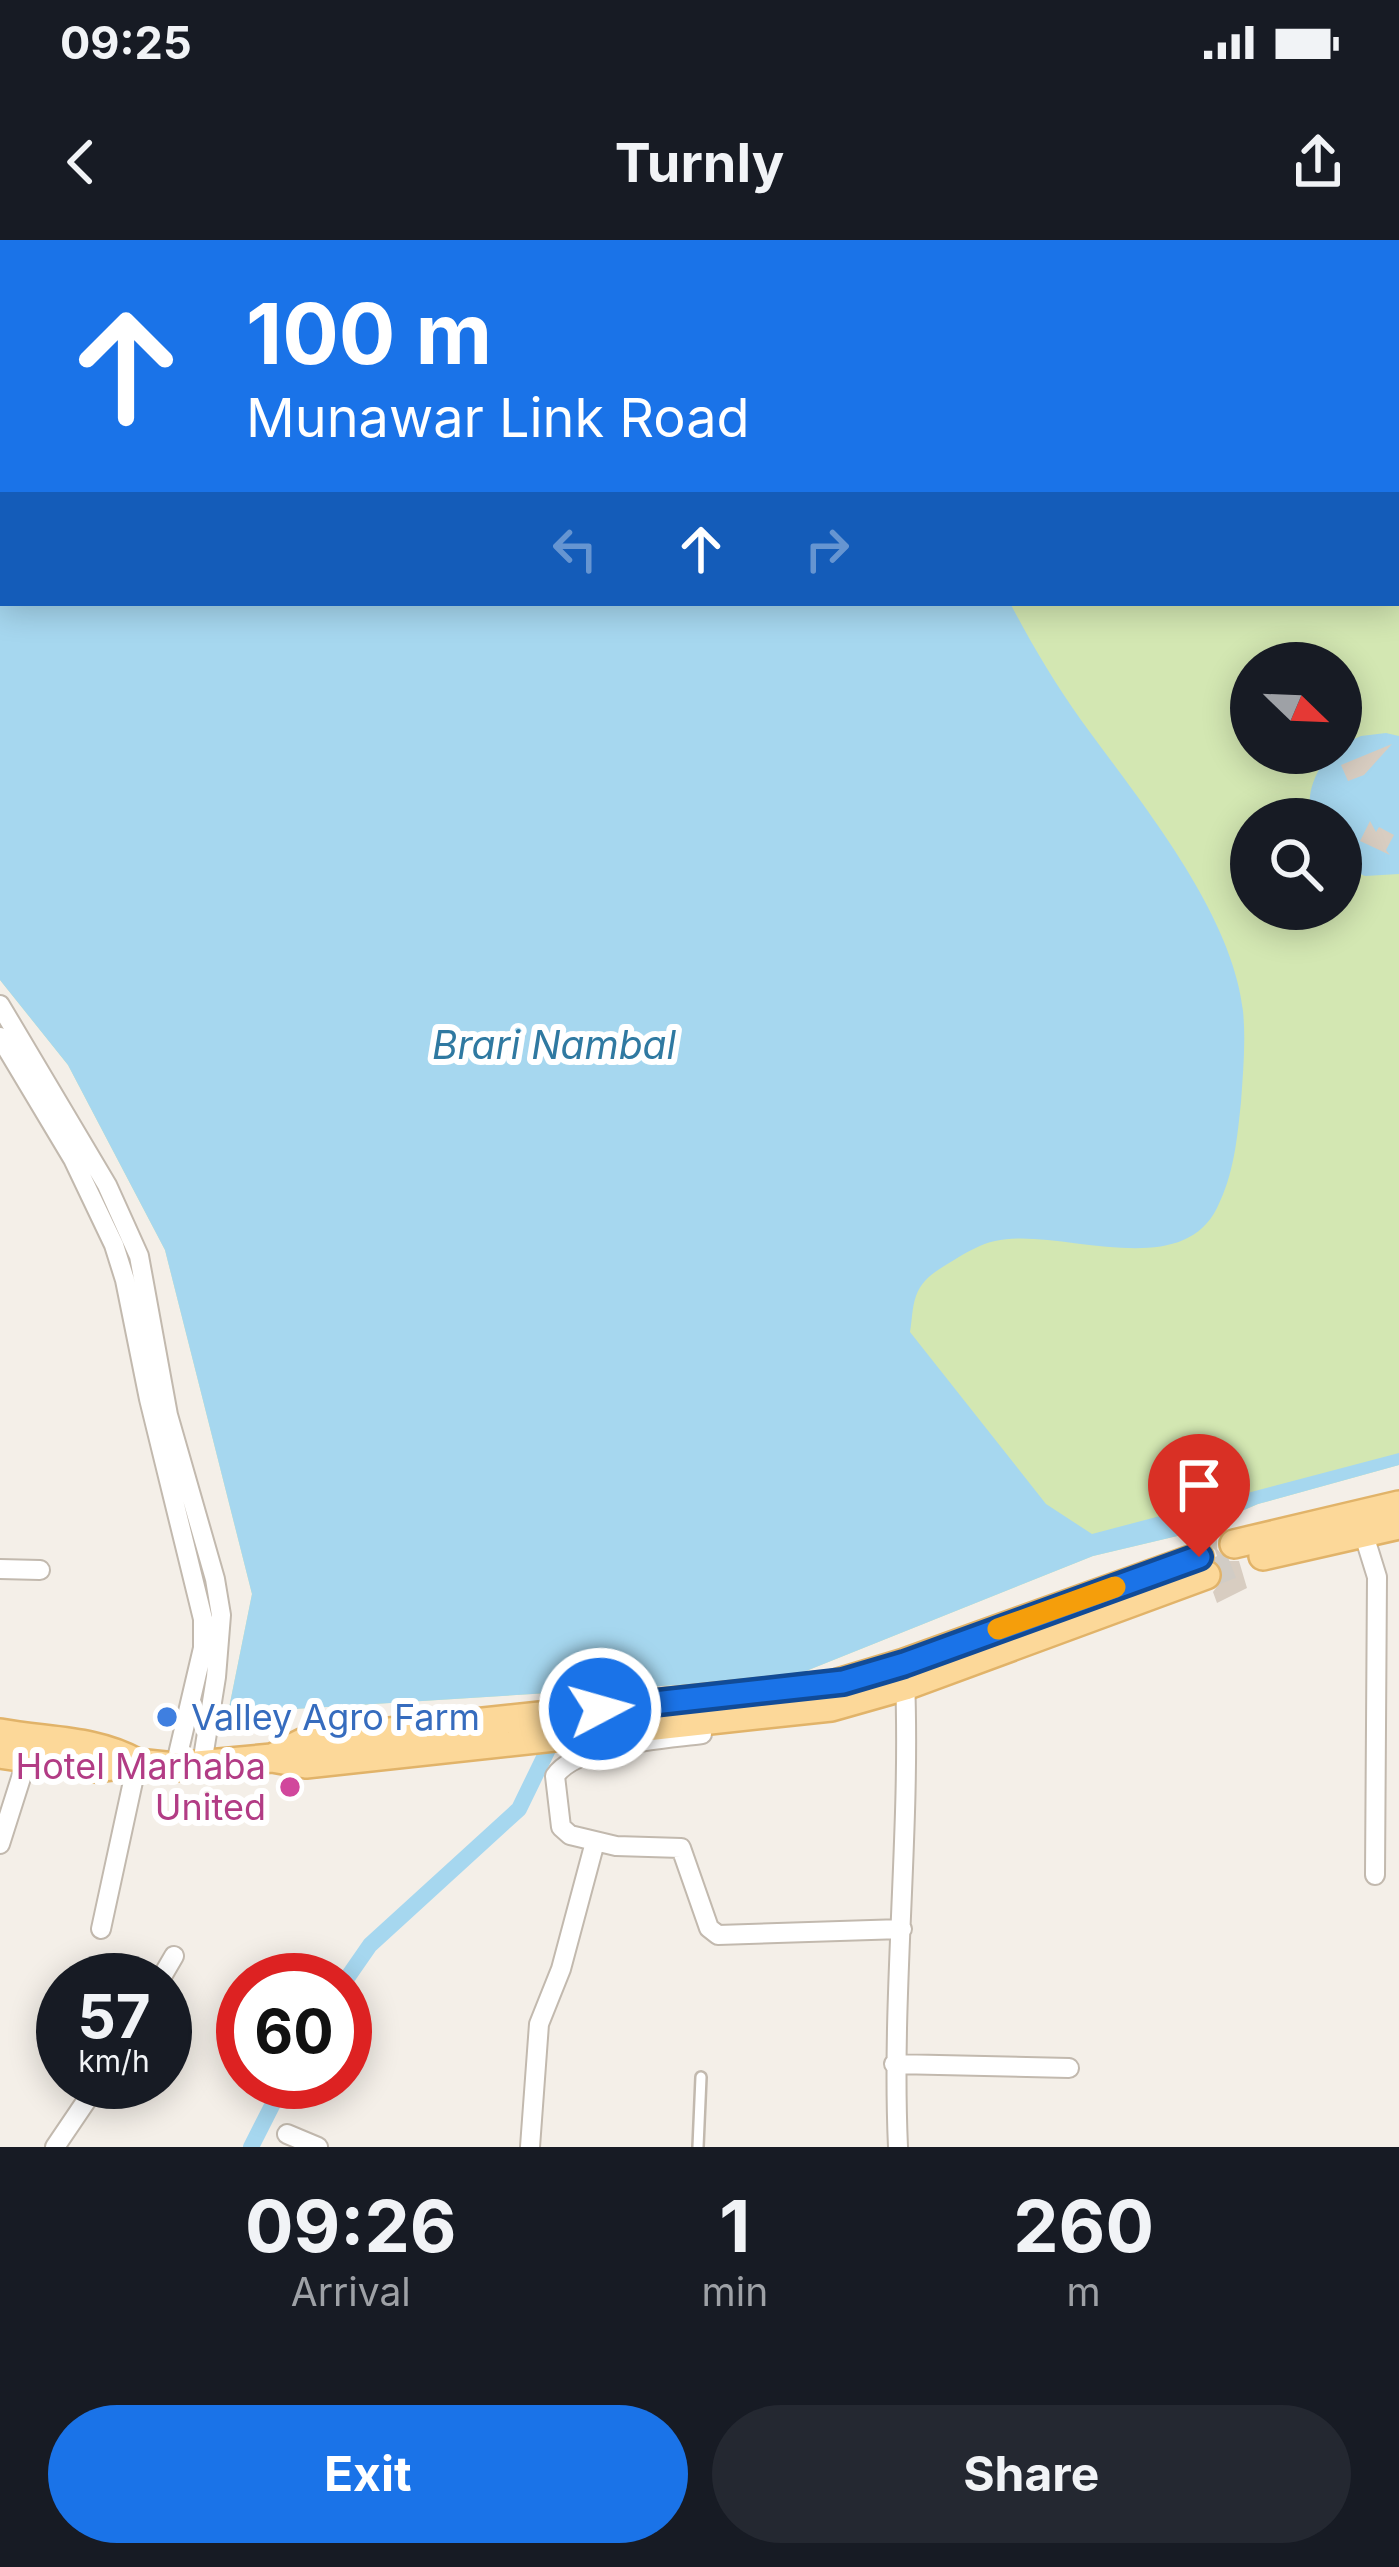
<!DOCTYPE html>
<style>
:root{--surface:#171b24;--page:#242831;--text:#f1f3f6;--muted:#9ea1a6;--accent:#1a73e8}
body{margin:0;font-family:Inter,sans-serif;background:var(--page);color:var(--text);height:100vh;display:flex;flex-direction:column;font-size:45px;white-space:nowrap}
*{box-sizing:border-box;margin:0}
p{font-size:39px;color:var(--muted)}
.icon{flex:none;width:66px;height:66px;fill:none;stroke:currentColor;stroke-width:2;stroke-linecap:round;stroke-linejoin:round}
.map{position:relative;height:1907px;overflow:hidden}
.side{display:flex;flex-direction:column;background:var(--surface);flex:1}
.side>*{flex:none}
.top-card{position:absolute;left:0px;top:0px;width:1401px;height:366px;box-shadow:0 6px 30px #0003;background:#1a73e8;color:#fff;overflow:hidden}
.needle{width:78px;rotate:113deg}
.buttons{position:absolute;left:1230px;top:402px;display:grid;gap:24px}
.buttons a{display:grid;place-items:center;width:132px;height:132px;border-radius:50%;background:var(--surface);box-shadow:0 6px 30px #0003;font-size:60px}
.speed{position:absolute;left:36px;top:1713px;display:flex;gap:24px;font-size:60px;font-weight:700;text-align:center}
.speed>*{display:grid;place-content:center;width:156px;height:156px;border-radius:50%;background:var(--surface);box-shadow:0 6px 30px #0003;line-height:1}
.speed small{font-size:30px;font-weight:400}
.speed .limit{border:18px solid #d22;background:#fff;color:#111}
.pin{position:absolute;display:grid;place-items:center;width:102px;height:102px;color:#fff;margin:-123px -51px;border-radius:50% 50% 50% 0;rotate:-45deg;box-shadow:0 0 12px #0007}
.pin .icon{rotate:45deg}
.me{position:absolute;width:132px;margin:-66px;rotate:84deg;stroke-linejoin:round;filter:drop-shadow(0 0 9px #0008)}
.turn{display:flex;align-items:center;gap:42px;height:252px;padding:0 48px;font-size:54px}
.turn .icon{width:156px;height:156px;stroke-width:2.5}
.turn b{display:block;font-size:84px;line-height:102px}
.lanes{display:flex;align-items:center;height:114px;padding:0 48px;background:#0003;justify-content:center;gap:60px;direction:ltr}
.lanes .off{opacity:.35}
.eta{display:flex;justify-content:space-evenly;align-items:center;height:204px;text-align:center}
.eta b{font-size:72px;font-weight:700;line-height:84px}
.button{display:flex;gap:24px;margin-top:auto;padding:24px 48px}
.button a{flex:1;height:138px;border-radius:72px;background:var(--accent);color:#fff;font-size:48px;font-weight:700;line-height:138px;text-align:center}
.button a+a{background:var(--page);color:var(--text)}
.status{display:flex;justify-content:space-between;align-items:center;height:84px;padding:0 60px;background:var(--surface);direction:ltr}
.status svg{height:33px;fill:currentColor}
header{display:flex;justify-content:space-between;align-items:center;height:156px;padding:0 48px;background:var(--surface);font-size:54px;font-weight:700}
.map>svg:first-child{display:block}
</style>
<div class="status"><b>09:25</b><svg viewBox="0 0 49 12"><path d="M0 12V9h3v3zM5 12V6h3v6zM10 12V3h3v9zM15 12V0h3v12zM26 1h20v11H26zM47 4h2v5h-2z"/></svg></div>
<header><svg class="icon" aria-label="back" viewBox="0 0 24 24"><path d="M15 5l-7 7 7 7"/></svg>Turnly<svg class="icon" aria-label="share" viewBox="0 0 24 24"><path d="M12 15V3M7 8l5-5 5 5M5 13v7h14v-7"/></svg></header>
<div class="map">
<svg width="1399" height="1907" viewBox="0 0 1399 1907">
<rect width="100%" height="100%" fill="#f4efe8"/>
<!-- green -->
<path fill="#d3e7b2" fill-rule="evenodd" d="M0,0L831,3H3V363L1399,361V1225L1258,1264L1190,1293L1093,1316L801,1433L693,1444L228,1473L252,1354L165,1010L68,825L0,740ZM1251,423H1341V513H1251ZM1251,579H1341V669H1251Z"/>
<!-- water -->
<path fill="#a6d7ef" d="M0,0L831,3H3V363H1010C1031,403 1054,442 1081,480C1138,559 1232,671 1243,771C1246,801 1243,833 1241,862C1237,900 1234,934 1217,968C1179,1044 1057,986 995,1001C981,1004 967,1012 954,1020C938,1030 923,1037 916,1056C912,1067 912,1081 910,1092L1046,1264L1092,1294L1399,1213V1225L1258,1264L1190,1293L1093,1316L801,1433L693,1444L228,1473L252,1354L165,1010L68,825L0,740Z
M1386,493L1399,496V634L1365,636L1341,626V579H1311C1306,554 1314,531 1332,513H1341V505L1361,496Z"/>
<g fill="none" stroke-linecap="round" stroke-linejoin="round">
<!-- canal -->
<path stroke="#a6d7ef" stroke-width="16" d="M345,1741L370,1705L519,1569L587,1429
M251,1907L284,1842"/>
</g>
<!-- building -->
<path fill="#d8cdc1" d="M1392,504L1364,535L1348,541L1341,525Z
M1370,581L1376,592L1379,587L1394,595L1386,610L1390,615L1360,601Z
M1227,1277L1230,1287L1217,1298V1309L1228,1321H1239L1247,1348L1217,1363L1213,1352L1224,1337L1215,1310L1203,1300H1193L1190,1293Z"/>
<g fill="none" stroke-linecap="round" stroke-linejoin="round">
<!-- primary-tunnel -->
<path stroke="#d1ccc5" stroke-width="27" stroke-dasharray="27 14" stroke-linecap="butt" d="M1206,1335L1239,1322"/>
<!-- lane casing -->
<g stroke="#c2b9ae" stroke-width="14">
<path id="lane" d="M964,3L966,0
M1060,3L1062,0
M698,1907L701,1837"/>
</g>
<!-- street casing -->
<g stroke="#c2b9ae" stroke-width="22">
<path id="street" d="M339,3L340,0
M1398,163L1399,161
M0,765L107,945L139,1016L168,1175L215,1339L221,1375L216,1437L202,1524
M0,797L73,919L114,1005L125,1040L149,1159L203,1379V1408L175,1527
M1363,1292L1377,1337L1375,1635
M0,1329L40,1330
M702,1494C665,1499 576,1504 555,1536L561,1587L570,1595L616,1606L681,1608L709,1688L718,1695L902,1689
M0,1604L27,1519
M101,1689L137,1523
M160,1740L174,1716
M894,1824L1069,1828
M287,1894L318,1907
M55,1907L99,1842
M530,1907L539,1784L561,1729L595,1602
M898,1907C891,1751 911,1595 905,1438"/>
</g>
<!-- secondary casing -->
<g stroke="#d2bf99" stroke-width="28">
<path id="secondary" d="M863,0L871,3
M937,0L944,3
M1329,3L1331,0
M1398,316L1399,317
M1398,342L1399,343"/>
</g>
<!-- primary casing -->
<g stroke="#e1b369" stroke-width="32">
<path id="primary" d="M1234,1304L1399,1265
M1263,1316L1399,1285
M0,1493C47,1502 95,1499 137,1523
M0,1514L95,1528L137,1523L175,1527L272,1518L306,1524L831,1467L905,1446L1206,1335
M272,1518L302,1503L324,1499L831,1445L904,1423L1199,1317"/>
</g>
<!-- lane -->
<use href="#lane" stroke="#fff" stroke-width="9"/>
<!-- street -->
<use href="#street" stroke="#fff" stroke-width="18"/>
<!-- secondary -->
<use href="#secondary" stroke="#fdecc8" stroke-width="24"/>
<!-- primary -->
<use href="#primary" stroke="#fcd899" stroke-width="27"/>
</g>
<g fill="none" stroke-linecap="round" stroke-linejoin="round">
<!-- route casing -->
<g stroke="#114b97" stroke-width="30">
<path id="route" d="M600,1469L843,1442L904,1424L1199,1317"/>
</g>
<!-- route -->
<use href="#route" stroke="#1a73e8" stroke-width="21"/>
<!-- slow -->
<path stroke="#f59e0b" stroke-width="21" d="M998,1389L1115,1347"/>
</g>
<!-- markers -->
<circle fill="#3f7fe0" stroke="#fff" stroke-width="4.5" cx="167" cy="1477" r="12"/>
<circle fill="#d1479c" stroke="#fff" stroke-width="4.5" cx="290" cy="1547" r="12"/>
<g text-anchor="middle" dominant-baseline="central" stroke-width="12" stroke-linejoin="round" paint-order="stroke">
<!-- shop labels -->
<g font-size="36" fill="#366cbe" stroke="#fff" text-anchor="start">
<text x="191" y="1477">Valley Agro Farm</text>
</g>
<!-- hotel labels -->
<g font-size="36" fill="#b23c85" stroke="#fff" text-anchor="end">
<text x="266" y="1526">Hotel Marhaba<tspan x="266" dy="41">United</tspan></text>
</g>
<!-- water labels -->
<g font-size="39" font-style="italic" fill="#2f79a1" stroke="#fff">
<text x="554" y="804">Brari Nambal</text>
</g>
</g>
</svg>
<div class="buttons">
<a><svg class="needle" viewBox="-14 -14 28 28"><path d="M0-13l5 13h-10z" fill="#e53935"/><path d="M0 13l5-13h-10z" fill="#9ea1a6"/></svg></a>
<a><svg class="icon" aria-label="search" viewBox="0 0 24 24"><circle cx="10" cy="10" r="6"/><path d="M15 15l6 6"/></svg></a>
</div>
<div class="speed"><div>57<small>km/h</small></div><div class="limit">60</div></div>
<div class="pin" style="left:1199px;top:1317px;background:#d93025"><svg class="icon" aria-label="arrive" viewBox="0 0 24 24"><path d="M6 21V4h12l-3 4 3 4H6"/></svg></div>
<svg class="me" style="left:600px;top:1469px" viewBox="-20 -20 40 40"><circle r="17" fill="#1a73e8" stroke="#fff" stroke-width="3"/><path d="M0-11L8 9 0 5-8 9z" fill="#fff"/></svg>
<div class="top-card">
<div class="turn"><svg class="icon" aria-label="ahead" viewBox="0 0 24 24"><path d="M12 20V5M6 11l6-6 6 6"/></svg><div><b>100 m</b>Munawar Link Road</div></div>
<div class="lanes"><svg class="icon off" aria-label="left" viewBox="0 0 24 24"><path d="M17 20v-9H6M10 6l-5 5 5 5"/></svg><svg class="icon" aria-label="ahead" viewBox="0 0 24 24"><path d="M12 20V5M6 11l6-6 6 6"/></svg><svg class="icon off" aria-label="right" viewBox="0 0 24 24"><path d="M7 20v-9h11M14 6l5 5-5 5"/></svg></div>
</div>
</div>
<section class="side">
<div class="eta">
<div><b>09:26</b><p>Arrival</p></div>
<div><b>1</b><p>min</p></div>
<div><b>260</b><p>m</p></div>
</div>
<div class="button"><a>Exit</a><a>Share</a></div>
</section>
